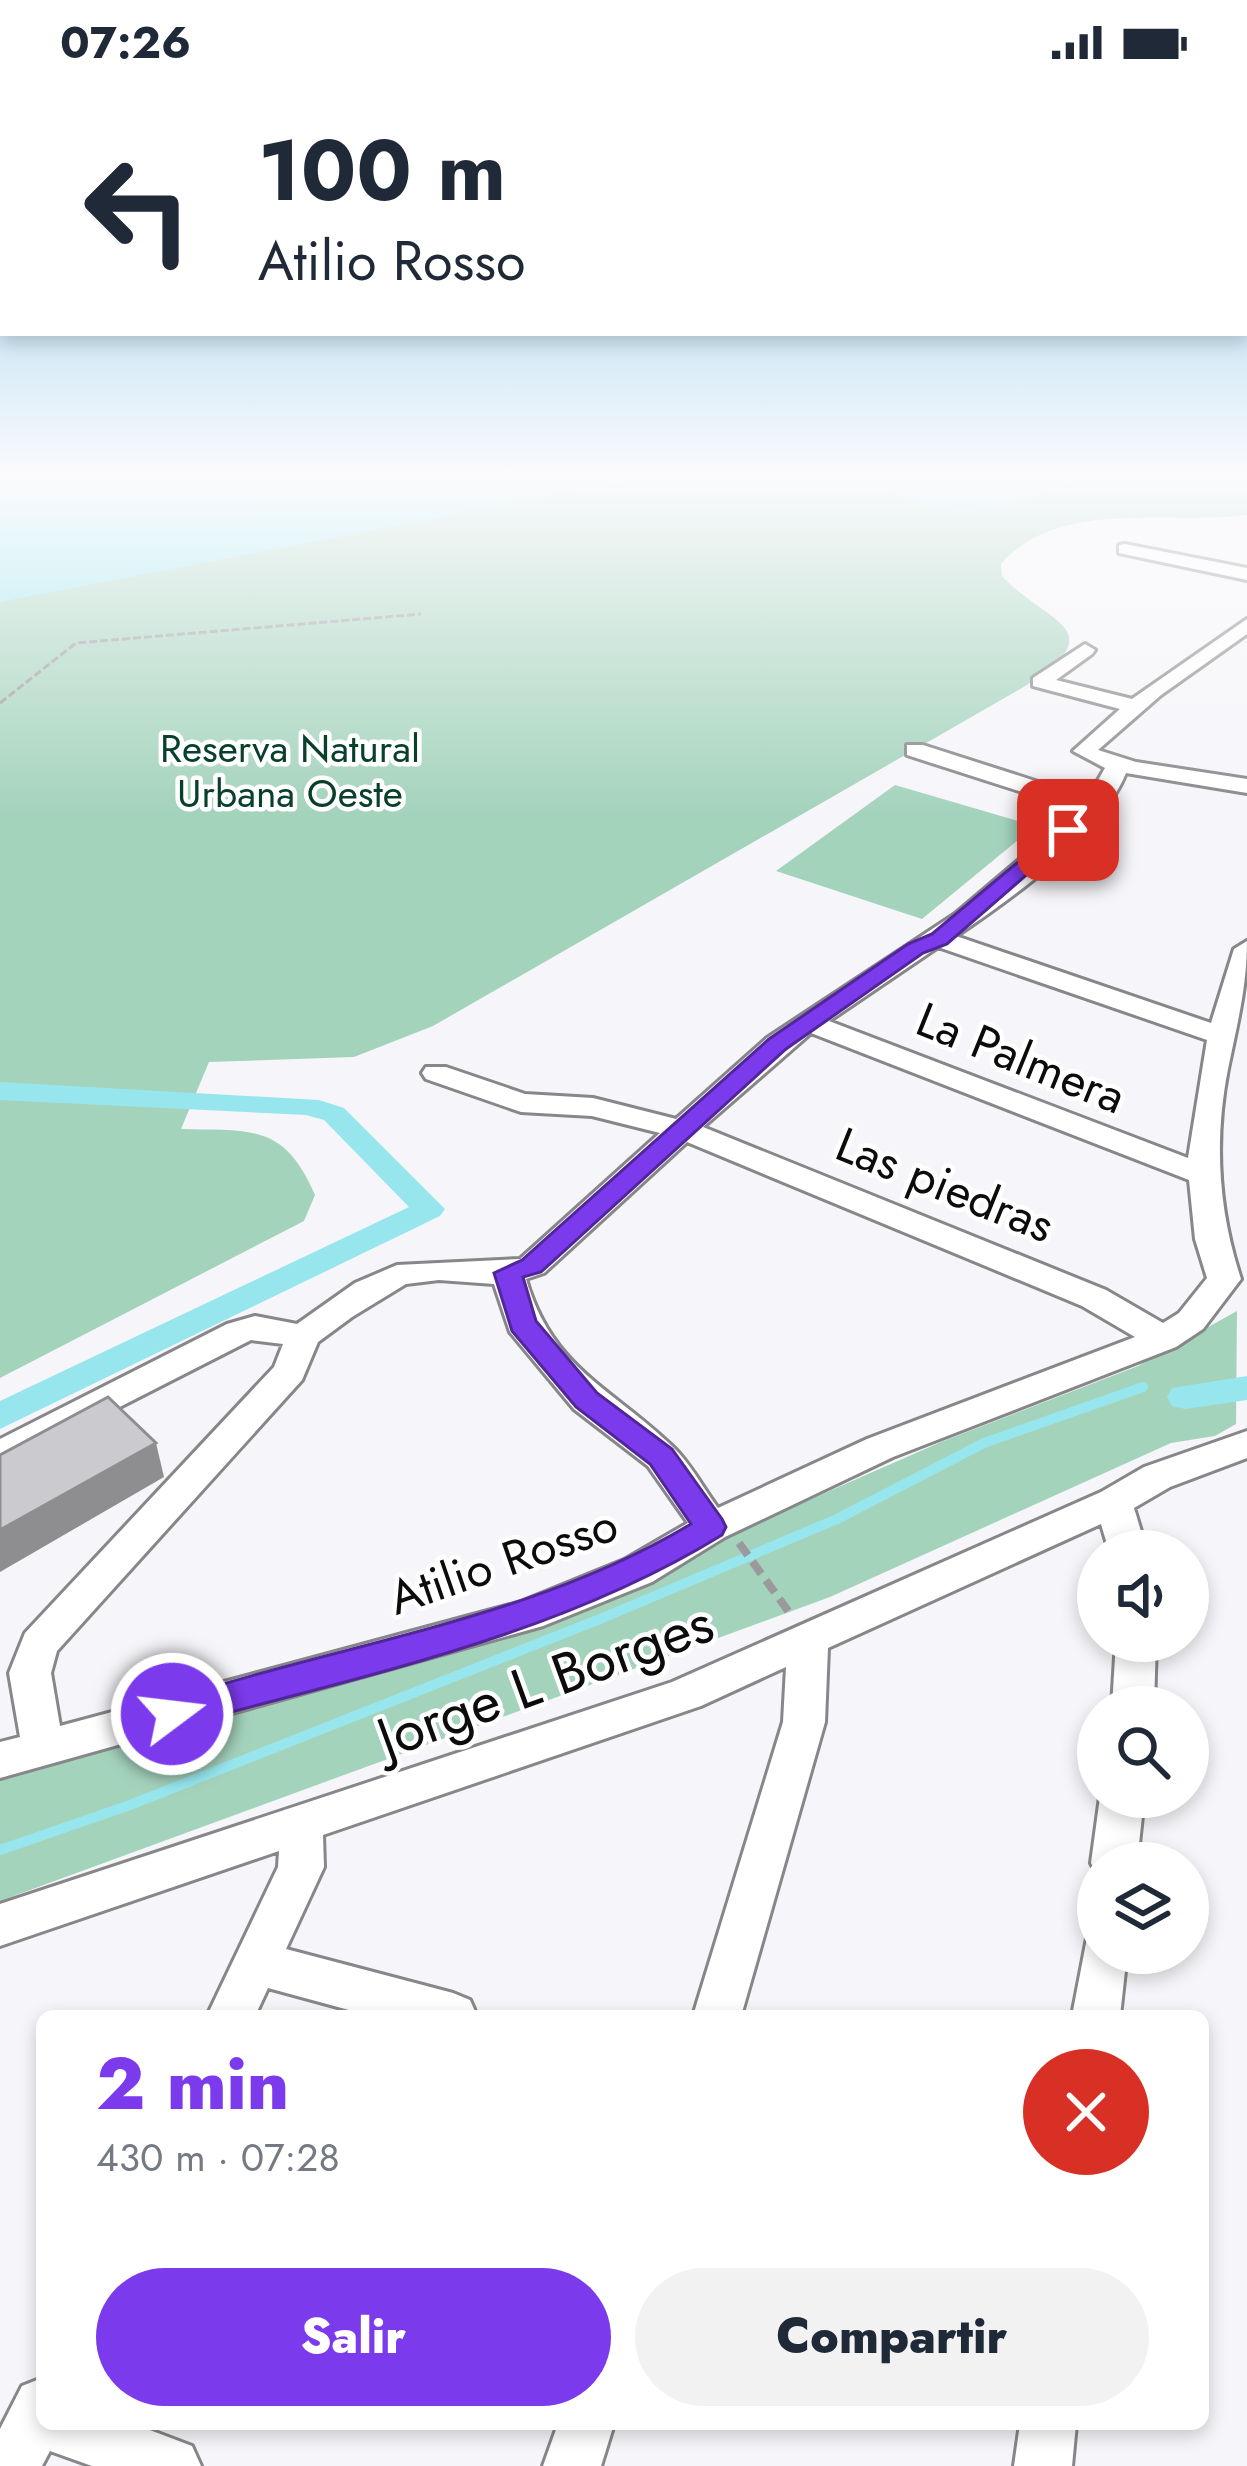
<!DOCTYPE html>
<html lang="es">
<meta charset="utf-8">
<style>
:root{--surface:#fff;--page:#f2f2f3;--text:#1f2937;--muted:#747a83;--accent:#7c3aed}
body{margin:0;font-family:Jost,sans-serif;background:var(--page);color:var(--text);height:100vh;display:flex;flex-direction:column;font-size:45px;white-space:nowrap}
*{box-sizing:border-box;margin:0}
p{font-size:39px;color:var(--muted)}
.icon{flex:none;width:66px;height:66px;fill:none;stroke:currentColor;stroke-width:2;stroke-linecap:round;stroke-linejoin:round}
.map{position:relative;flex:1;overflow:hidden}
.details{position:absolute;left:36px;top:1926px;width:1173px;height:420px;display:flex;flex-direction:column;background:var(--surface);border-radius:18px;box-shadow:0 6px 18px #0003}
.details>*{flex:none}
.banner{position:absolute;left:0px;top:0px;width:1248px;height:252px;box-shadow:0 6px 18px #0003;background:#fff;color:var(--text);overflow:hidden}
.fabs{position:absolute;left:1077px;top:1446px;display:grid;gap:24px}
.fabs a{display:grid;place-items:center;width:132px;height:132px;border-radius:50%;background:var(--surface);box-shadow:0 6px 18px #0003;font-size:60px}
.pin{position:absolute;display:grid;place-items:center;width:102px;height:102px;color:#fff;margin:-51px;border-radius:24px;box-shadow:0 6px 18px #0006}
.me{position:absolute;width:132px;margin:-66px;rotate:75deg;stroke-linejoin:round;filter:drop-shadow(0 0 9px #0008)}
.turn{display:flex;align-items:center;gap:42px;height:252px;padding:0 60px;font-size:54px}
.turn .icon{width:156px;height:156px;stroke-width:2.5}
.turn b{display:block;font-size:84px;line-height:102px}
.round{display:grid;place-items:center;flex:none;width:126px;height:126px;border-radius:63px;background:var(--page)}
.overview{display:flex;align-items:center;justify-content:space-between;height:204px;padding:0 60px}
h1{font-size:72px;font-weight:800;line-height:90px;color:var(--accent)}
.action{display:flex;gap:24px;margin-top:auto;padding:24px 60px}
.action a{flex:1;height:138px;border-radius:72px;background:var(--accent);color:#fff;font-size:48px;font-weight:800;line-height:138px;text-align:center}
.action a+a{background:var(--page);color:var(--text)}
.status{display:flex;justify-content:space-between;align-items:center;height:84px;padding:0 60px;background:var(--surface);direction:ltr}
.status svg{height:33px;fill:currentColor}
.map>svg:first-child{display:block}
</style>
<div class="status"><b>07:26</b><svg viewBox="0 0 49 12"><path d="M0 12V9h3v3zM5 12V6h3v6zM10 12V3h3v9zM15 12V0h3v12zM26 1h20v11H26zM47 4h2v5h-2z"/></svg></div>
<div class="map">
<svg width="1247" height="2382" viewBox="0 0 1247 2382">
<rect width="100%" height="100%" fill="#f6f6fa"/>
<!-- green -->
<path fill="#a4d3bc" d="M0,395H1247V431C1169,442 1059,413 1001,480L1002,492C1047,541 1117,544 1022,604L433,942L354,973L209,978L181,1045C251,1047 284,1039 315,1111L304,1137L0,1294Z
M895,701L1035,742L922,835L776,787Z
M1237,1227L1236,1340L1215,1352L1171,1359L830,1513L0,1817V1685L475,1563L632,1502L761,1437L941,1358L1138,1282Z"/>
<!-- water -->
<path fill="#97e6ee" d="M0,395H640L0,518Z
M870,395H1082C1031,415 977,441 922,422C904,416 887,403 870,395Z"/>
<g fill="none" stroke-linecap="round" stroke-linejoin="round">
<!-- stream -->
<path stroke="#97e6ee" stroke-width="10" d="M0,1766L130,1721L605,1533L837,1435L984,1359L1143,1303"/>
<!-- canal -->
<path fill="#97e6ee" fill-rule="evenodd" d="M0,998L319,1016L344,1024L445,1125L440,1132L0,1345V1317L409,1123L324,1036L306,1031L0,1016Z
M1247,1292V1316L1185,1325L1172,1322L1167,1313L1172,1304Z"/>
<!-- minor casing -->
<g stroke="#87878a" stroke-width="6">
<path id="minor" d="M1125,460L1247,484V496L1119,469V461Z
M1247,535V550L1161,611L1098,666L1136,678L1247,695V709L1126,689C1101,751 1011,815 956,852L1211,939L1234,865L1247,857C1247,903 1237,941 1228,985C1214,1057 1218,1125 1241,1195L1203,1245L1176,1263L893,1373L725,1453L652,1498L543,1542L0,1694V1658L20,1653L9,1589L25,1549L274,1283L283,1260L251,1256L0,1384V1355L227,1240L255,1232L297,1240L355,1199L397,1181L520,1175L660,1049L592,1032L521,1028L426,995L422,989L426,983H446L525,1010L593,1014L676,1035L767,954L955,830L1078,726L907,671V661H923L1088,714L1105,684L1073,667L1120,625L1033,602V594L1085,560L1095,566L1092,570L1056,596L1132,615ZM938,863L1207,956L1188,1074L829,937ZM811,949L1189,1096L1195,1155L1207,1194L1179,1229L1163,1239L1106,1206L703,1043ZM687,1058L1082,1222L1135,1253L867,1355L718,1424C703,1404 690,1379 673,1363C612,1304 552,1285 526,1195L544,1189ZM439,1196L494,1200L510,1248L574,1325L648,1382L688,1439L624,1476L521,1518L60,1642L51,1589L57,1567L302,1296L318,1258L352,1233L406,1200Z
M1247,1347V1374L1170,1403L1134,1424L1147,1467H1109L1101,1440L828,1564L825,1638L741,1932H693L783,1638L786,1583L701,1622L323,1751L324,1783L286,1865L453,1909L470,1916L477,1932H371L268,1904L255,1932H207L278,1783L279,1767L0,1862V1820L672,1598L1101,1408L1144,1383Z
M1116,1557H1156L1154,1623H1112Z
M1100,1713H1144L1137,1779H1098V1793L1091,1779Z
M1098,1850V1869H1127L1120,1932H1072L1087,1854Z
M42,2294V2340H134L192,2362L201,2382H92L50,2367L42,2382H0V2345L22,2302Z
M558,2340H614L601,2382H543Z
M1020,2340H1076L1072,2382H1014Z"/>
</g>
<!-- path-far1 -->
<path stroke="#9a9a9d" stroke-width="3" stroke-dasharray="8 3" stroke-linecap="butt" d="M0,619L76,559L421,530"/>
<!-- path -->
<path stroke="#9a9a9d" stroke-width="8" stroke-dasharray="15 8" stroke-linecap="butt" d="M739,1459L791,1531"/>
<!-- minor -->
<use href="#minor" fill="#fff" fill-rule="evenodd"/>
</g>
<!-- shaded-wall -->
<path fill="#8e8e91" d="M156,1359L164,1393L0,1488V1446Z"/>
<!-- building -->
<path fill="#cbcbcf" stroke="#8e8e91" stroke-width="3" d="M108,1313L156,1359L0,1446V1371Z"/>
<!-- sky -->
<linearGradient id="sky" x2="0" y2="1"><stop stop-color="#87c8ea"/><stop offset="0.54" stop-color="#fbfbfd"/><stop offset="1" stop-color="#fbfbfd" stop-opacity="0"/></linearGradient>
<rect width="1247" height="729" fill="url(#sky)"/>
<!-- route -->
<path fill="#7c3aed" stroke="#51269a" stroke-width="3" d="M1061,742L1078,746L947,860L923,869L786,965L541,1188L523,1193L536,1237L597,1309L672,1365L722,1435L726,1443L722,1451C555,1554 359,1592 172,1644L160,1640L155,1630L160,1620C338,1559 528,1538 691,1440L650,1380L576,1323L512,1247L494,1189L522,1176L769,955L908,860L932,850Z"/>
<g text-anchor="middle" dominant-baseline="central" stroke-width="9" stroke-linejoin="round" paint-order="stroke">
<!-- far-park labels -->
<g font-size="39" fill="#09402c" stroke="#fff">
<text x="290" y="664">Reserva Natural<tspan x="290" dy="45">Urbana Oeste</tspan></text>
</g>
<!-- street labels -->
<g font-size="48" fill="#0c0c0d" stroke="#fff">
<text transform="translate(1021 974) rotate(22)">La Palmera</text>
<text transform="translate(945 1101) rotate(22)">Las piedras</text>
<text transform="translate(503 1477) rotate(-19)">Atilio Rosso</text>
</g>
<!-- near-street labels -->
<g font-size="57" fill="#0c0c0d" stroke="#fff">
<text transform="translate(545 1596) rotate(-20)">Jorge L Borges</text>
</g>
</g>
</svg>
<div class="fabs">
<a><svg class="icon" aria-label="sound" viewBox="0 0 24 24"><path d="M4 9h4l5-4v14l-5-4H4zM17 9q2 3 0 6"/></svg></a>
<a><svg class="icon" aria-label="search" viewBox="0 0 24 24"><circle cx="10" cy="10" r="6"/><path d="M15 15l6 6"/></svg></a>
<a><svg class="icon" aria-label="layers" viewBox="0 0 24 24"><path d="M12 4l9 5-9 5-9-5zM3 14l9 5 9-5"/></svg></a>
</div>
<div class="pin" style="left:1068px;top:746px;background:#d93025"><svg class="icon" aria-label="arrive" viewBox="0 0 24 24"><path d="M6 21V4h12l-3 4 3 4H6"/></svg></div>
<svg class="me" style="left:172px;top:1630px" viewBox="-20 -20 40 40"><circle r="17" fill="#7c3aed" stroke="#fff" stroke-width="3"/><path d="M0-11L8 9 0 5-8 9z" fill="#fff"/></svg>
<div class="banner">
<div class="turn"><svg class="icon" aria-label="left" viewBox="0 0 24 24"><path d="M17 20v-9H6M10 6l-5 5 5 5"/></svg><div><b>100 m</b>Atilio Rosso</div></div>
</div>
<section class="details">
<div class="overview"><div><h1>2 min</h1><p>430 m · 07:28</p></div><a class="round" style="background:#d93025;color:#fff"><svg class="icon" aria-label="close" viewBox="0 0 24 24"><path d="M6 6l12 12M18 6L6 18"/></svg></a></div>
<div class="action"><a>Salir</a><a>Compartir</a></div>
</section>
</div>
